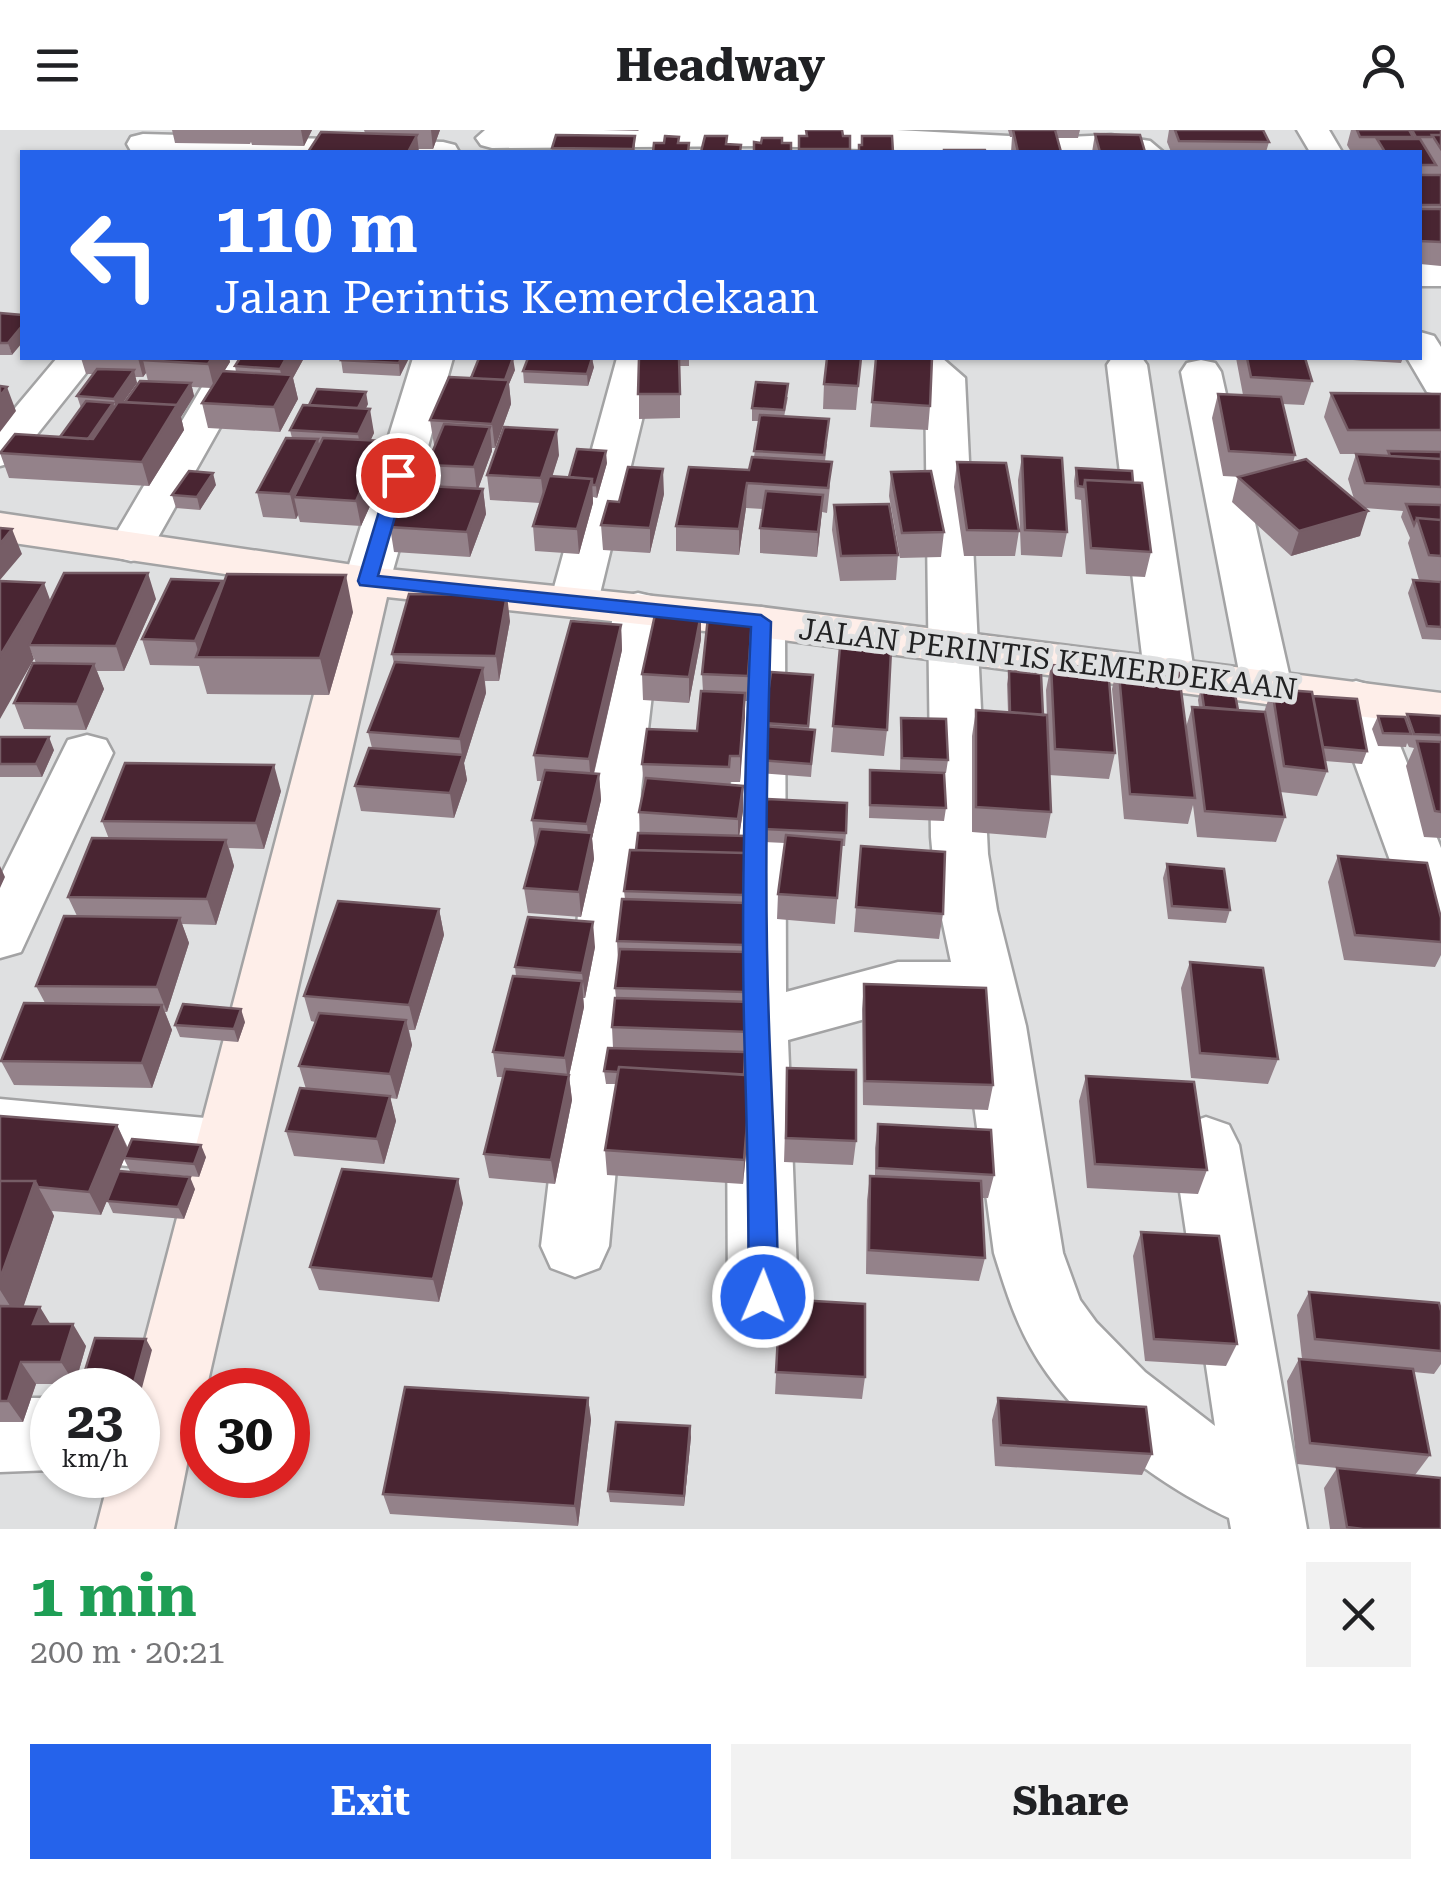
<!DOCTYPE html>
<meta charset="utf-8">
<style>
:root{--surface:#fff;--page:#f2f2f2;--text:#202124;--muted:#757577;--accent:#2563eb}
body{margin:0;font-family:"Roboto Serif",serif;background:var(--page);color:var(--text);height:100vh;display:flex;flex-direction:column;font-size:38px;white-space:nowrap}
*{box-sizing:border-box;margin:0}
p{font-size:32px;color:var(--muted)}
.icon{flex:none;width:55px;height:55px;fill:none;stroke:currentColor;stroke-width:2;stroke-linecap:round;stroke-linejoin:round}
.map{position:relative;height:1399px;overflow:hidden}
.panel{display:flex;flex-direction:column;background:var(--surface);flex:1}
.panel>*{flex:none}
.banner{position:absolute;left:20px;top:20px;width:1402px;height:210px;border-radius:0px;box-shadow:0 2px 8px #0004;background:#2563eb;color:#fff;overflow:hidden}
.speed{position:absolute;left:30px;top:1238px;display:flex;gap:20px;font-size:50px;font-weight:700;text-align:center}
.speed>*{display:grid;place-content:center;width:130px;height:130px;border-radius:50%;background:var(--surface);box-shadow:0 2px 8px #0004;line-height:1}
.speed small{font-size:25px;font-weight:400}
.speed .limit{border:15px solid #d22;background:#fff;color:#111}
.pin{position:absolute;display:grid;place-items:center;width:85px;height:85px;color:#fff;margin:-42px;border:5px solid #fff;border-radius:50%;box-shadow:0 2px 10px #0007}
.me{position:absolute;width:110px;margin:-55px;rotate:1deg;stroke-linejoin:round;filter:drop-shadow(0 0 8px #0008)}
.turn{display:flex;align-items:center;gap:35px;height:210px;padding:0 30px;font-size:45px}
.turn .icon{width:130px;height:130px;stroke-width:2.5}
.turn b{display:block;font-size:70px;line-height:85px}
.round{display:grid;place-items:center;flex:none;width:105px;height:105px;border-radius:0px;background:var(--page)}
.overview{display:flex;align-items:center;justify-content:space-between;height:170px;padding:0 30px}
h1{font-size:60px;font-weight:700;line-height:75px;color:#1e9e55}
.action{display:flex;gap:20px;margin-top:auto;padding:20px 30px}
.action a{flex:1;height:115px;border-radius:0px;background:var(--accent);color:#fff;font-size:40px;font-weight:700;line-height:115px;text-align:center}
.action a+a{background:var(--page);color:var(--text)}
header{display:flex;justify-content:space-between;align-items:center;height:130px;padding:0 30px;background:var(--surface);font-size:45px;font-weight:700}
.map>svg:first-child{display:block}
</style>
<header><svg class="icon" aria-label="menu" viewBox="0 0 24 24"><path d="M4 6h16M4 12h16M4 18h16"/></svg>Headway<svg class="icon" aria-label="person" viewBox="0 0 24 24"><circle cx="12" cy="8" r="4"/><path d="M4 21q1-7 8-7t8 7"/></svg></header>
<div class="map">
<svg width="1441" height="1399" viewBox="0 0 1441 1399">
<rect width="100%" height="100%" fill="#dfe0e1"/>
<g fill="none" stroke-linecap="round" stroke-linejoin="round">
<!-- street casing -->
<g stroke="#a3a3a4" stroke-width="5">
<path id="street" d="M485,0H897L1047,8L1111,5L1150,11L1163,22H958L764,16L492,18L481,15L476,8Z
M1297,0H1329L1342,22H1310Z
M143,4L443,12L455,15L459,22L131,21L127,14L131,7Z
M1420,134H1441V156H1420Z
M1420,202L1434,206L1441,217V265L1427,262L1407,228H1420Z
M57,228H98L15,332L0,336V296Z
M219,228H259L147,427L131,431L115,427L108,417Z
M413,228H453L390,451L384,461L367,465L350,461L344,451Z
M617,228H657L598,472L591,482L574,487L557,482L550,472Z
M897,228H942L965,248L988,724L997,780L1026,896L1063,1123L1080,1170L1096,1192L1145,1242L1215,1296L1173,1015L1183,995L1206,987L1229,995L1239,1015L1307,1399H1231L1229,1388C1155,1353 1071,1290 1031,1218C1014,1188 1004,1155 994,1123L961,879L898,880L788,910L798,1167L788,1190L763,1199L738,1190L728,1167L726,794L737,492L744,481L761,477L778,481L785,492L786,862L898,832H951L936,761L931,707L925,252Z
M1112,228H1142L1147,235L1194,542L1187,554L1169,558L1151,554L1144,542L1107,235Z
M1201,230L1215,233L1221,242L1292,557L1285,569L1267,574L1249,569L1242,557L1181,242L1187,233Z
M638,463L655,467L662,478L641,660L634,839L609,1116L599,1138L575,1147L551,1138L541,1116L574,839L587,660L614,478L621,467Z
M1356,551L1374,556L1381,568L1441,718V813L1421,807L1412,791L1331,568L1338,556Z
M87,605L106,610L113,623L21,822L0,828V747L68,610Z
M0,969L216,989L239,997L249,1017L239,1037L216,1045L0,1023Z
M0,1268H52V1340L0,1342Z"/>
</g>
<!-- secondary casing -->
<g stroke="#a3a3a4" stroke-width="5">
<path id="secondary" d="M0,383L367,437L761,477L1441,563V597L761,507L387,467L206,1260H202L174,1399H96L110,1345H138V1260H132L341,461L0,411Z"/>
</g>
<!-- street -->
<use href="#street" fill="#fff" fill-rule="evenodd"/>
<!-- secondary -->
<use href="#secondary" fill="#feeee9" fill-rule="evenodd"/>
</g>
<!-- wall -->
<path fill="#94828a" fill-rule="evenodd" d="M172,0H312L304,16L252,15L251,12L250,14L175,13Z
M364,0H440L433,19H418L419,22L365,3Z
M603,0H639L638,1Z
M1008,0H1080L1078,8H1057L1061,22H1011L1012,7H1010Z
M1169,0H1263L1269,12L1266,22H1171L1167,12Z
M1351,0H1441V136L1420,134V22H1351L1347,15Z
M1095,4L1145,22H1092Z
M635,6V22H552V18Z
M799,6H850V22H799Z
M0,183L12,225H0Z
M81,228H229L230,232L224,241L236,242L235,236L304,228L293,248L298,269L280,302L208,298L202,273L211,258L192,257L194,266L181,287L184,300L149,356L9,348L0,323L60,307L81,278L77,266L93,244H86ZM146,243L148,251L123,272L137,253L135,247H143Z
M342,228H409L400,246L343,243L341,230Z
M639,228H689V236H680V288L639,289Z
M861,228L856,280L823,279L824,254Z
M876,228L930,276L928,300L870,297Z
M1236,228H1305L1312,251L1304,275L1283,274L1295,325L1293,333L1354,369L1348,349L1356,324H1340L1324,287L1331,263L1441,264V451L1419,450L1408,413L1410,408L1401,387L1403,381L1365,378L1360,406L1291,426L1232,372L1238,347H1241L1223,346L1212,288L1218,264L1243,265Z
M1352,228H1403L1401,233L1353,230Z
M594,237L588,256L524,253L523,241Z
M515,240L509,254L511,274L495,318H492V321L478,359H483L486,384L470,427L394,422L390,397L430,356L427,335L435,315H434L430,290L471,248Z
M788,267L784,287L827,314L825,331L830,356L827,383L822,382L817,427L760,423V398L763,379L746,378L739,425L676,421V396L749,340L754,327L759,291H752V278Z
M368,274L366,278L374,303L370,311H383L388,336L361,396L300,392L298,385L296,389L263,387L257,362L292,308L290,300Z
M559,325L552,346L569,347L607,333L597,368L593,367V373L579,424L535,421L533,396L540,373L490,370L487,345Z
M1022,326L1067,402L1062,427L1021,425L1018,350Z
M957,332L1019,401L1015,426H964L954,357Z
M1076,338L1133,352L1151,422L1145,447L1086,444L1081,370L1075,369L1074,351Z
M891,342L944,402L941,427L900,428L889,366Z
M216,355L200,380L176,378L172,365Z
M664,364L650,423L603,420L601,395L619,372Z
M834,375L898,425L896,450L840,451L832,400Z
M1413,450L1441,452V510L1422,509L1408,463Z
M0,451L50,471L156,469L124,541H97L104,559L86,600L24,599L14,573L36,533Z
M222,451L223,456L353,482L329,565L207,564L199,536L150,535L142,509Z
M510,491L499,551H485L486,563L464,633L467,650L454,688L361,681L355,656L372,618L368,602L394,534L392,524Z
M621,495L622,520L594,644H599L601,670L592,708L594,729L581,787L528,783L524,758L535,716L532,690L542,651H537L534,625Z
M701,509L689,573L643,570L642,544Z
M752,515L748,571H745L740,652H730V654L743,656V681L739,706L744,772L746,848L744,872H751L750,927H745L744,945H751V970L743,1054L607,1045L605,1020L616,954H606L604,941L613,918L612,897L616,868L615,858L618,831L617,811L625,769L624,761L640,703L639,682L644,659L642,634L697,601L703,562L702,544Z
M840,517L887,600L884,626L831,622Z
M1118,533L1186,597L1192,577H1199L1198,570L1201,557L1238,580L1264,582L1272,559L1313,566L1367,621L1362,634L1325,631L1327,641L1317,666L1280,662L1285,687L1276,712L1197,707L1193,675L1188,694L1124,689L1112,559Z
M1051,535L1115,623L1109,649L1049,645L1046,560Z
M1009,541L1051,682L1046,708L972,702V606L976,580L1008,582L1007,554Z
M771,542L813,545L809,599L815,600L811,647L758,643V630L764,596Z
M1407,584L1441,586V708L1424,707L1406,636L1414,618L1409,617L1407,613L1406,617L1378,616L1372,599L1378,586L1406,588Z
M901,588L948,630L946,643L928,642L946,678L944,691L869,688L870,640L900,641Z
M0,607L54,620L42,647H0Z
M281,661L264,719L229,718L234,736L216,795L182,794L189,813L167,882H165L172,900L152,958L14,955L1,931L45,873L36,856L77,786L68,767L109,709L102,691Z
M765,699L846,703L845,716H842L835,794L777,789L778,764L785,713L764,712Z
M861,716L943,784L939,809L854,802Z
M1338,726L1441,812V825L1435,837L1344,830L1328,752Z
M1167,734L1230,780L1226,793L1168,789L1163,748Z
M439,779L444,805L415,900H409L412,915L397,969L390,968L396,991L384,1034L294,1026L286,1001L306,959L299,936L315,892L311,891L304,866Z
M595,817L585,868H583L584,877L569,946L572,970L555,1054L489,1048L484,1024L503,947H497L493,922L516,846L515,837Z
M1190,832L1278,929L1268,954L1191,948L1181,858Z
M864,854L993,955L988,980L863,975L862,879Z
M245,892L238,912L180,907L175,895Z
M787,938L856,1011L853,1035L784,1032Z
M1086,946L1207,1040L1198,1064L1087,1058L1079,971Z
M0,986L117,995L128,1018L206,1027L199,1047L130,1041L124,1029L119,1041L195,1059L184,1089L113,1083L107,1070L101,1085L52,1081L54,1086L23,1177L86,1216L75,1254H36L23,1292H0Z
M878,994L994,1045L988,1068H982L985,1128L979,1151L866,1144L867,1070L870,1046H875V1018Z
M463,1073L439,1172L319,1160L310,1137Z
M1141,1102L1237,1214L1226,1236L1145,1231L1133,1126Z
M1309,1162L1441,1181V1234L1434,1244L1414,1242L1430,1325L1415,1345L1441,1399H1330L1324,1358L1337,1338L1297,1334L1287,1251L1299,1229H1302L1297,1185Z
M780,1169L865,1247L862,1269L775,1264Z
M588,1268L591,1290L578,1396L390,1384L383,1364Z
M998,1268L1152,1324L1142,1345L995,1336L992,1290Z
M691,1307L684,1376L610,1372L608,1361Z"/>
<!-- shaded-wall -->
<path fill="#765d66" d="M301,0H312L304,16Z
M431,0H440L433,19Z
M417,5L419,22H408Z
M22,196V213L12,225L8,213Z
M138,228H157L143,230L146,243L143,247Z
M212,228H229L230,232L214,258L208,234Z
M286,228H304L293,248L298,269L280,302L274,277L284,260L280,239Z
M401,228H409L400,246L399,233Z
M513,228L515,240L509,254L511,274L495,318L492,294L504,252Z
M592,228L594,237L588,256L587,244Z
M134,240L137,253L117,281L114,269Z
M191,253L194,266L181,287L184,300L149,356L142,332Z
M7,257L16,281L0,302V266Z
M366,262L368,274L356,298L354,286Z
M113,273L117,285L88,328L84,315Z
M370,279L374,303L362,329L358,304Z
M490,297L492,321L477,362L474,337Z
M557,300L559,325L544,373L541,348Z
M318,309L323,334L294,367L298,385L296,389L290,364Z
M383,311L388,336L361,396L356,371Z
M606,321L607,333L597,368L596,355Z
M663,339L664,364L650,423V398Z
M213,343L216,355L200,380L197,367Z
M592,349L593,373L579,424L577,399Z
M747,353L746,378L739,425V399Z
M483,359L486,384L470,427L467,402Z
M823,365L821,390L817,427L818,402Z
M1368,381L1360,406L1291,426L1299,401Z
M12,399L22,424L0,450V414Z
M148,443L156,469L124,541L116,516Z
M346,445L353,482L329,565L320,528Z
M222,451L229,476L200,527L195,511Z
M44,453L57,489L29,515L34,529L0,589V526Z
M507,465L510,491L499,551L496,526Z
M701,484V509L689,573V547Z
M752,489V515L748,571V546Z
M621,495L622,520L591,655L589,629Z
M94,534L104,559L86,600L77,574Z
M483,538L486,563L464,633L467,650L454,688L450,663L462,626L460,609Z
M745,563V588L740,652V626Z
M49,607L54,620L42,647L36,634Z
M274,635L281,661L264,719L256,693Z
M599,644L601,670L592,708L594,729L581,787L579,762L589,716L587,694Z
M743,656V681L738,714V689Z
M226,710L234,736L216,795L207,769Z
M0,736L5,747L0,758Z
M439,779L444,805L415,900L409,875Z
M180,788L189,813L167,882L157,857Z
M593,792L595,817L585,868L582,843Z
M582,851L584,877L569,946L572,970L555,1054L551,1030L568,953L565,928Z
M162,875L172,900L152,958L142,933Z
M241,879L245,892L238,912L234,899Z
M406,890L412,915L397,969L390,944Z
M751,945V970L743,1054L744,1030Z
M390,966L396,991L384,1034L377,1009Z
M117,995L128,1020L101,1085L89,1062Z
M201,1015L206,1027L199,1047L194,1034Z
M190,1047L195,1059L184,1089L178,1077Z
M458,1049L463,1073L439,1172L433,1149Z
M35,1051L54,1086L19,1190L0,1160V1149Z
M40,1177L54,1200L33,1194Z
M73,1194L86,1216L75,1254L61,1232Z
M146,1209L152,1220L138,1273V1260H132Z
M21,1232L36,1254L23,1292L8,1271Z
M588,1268L591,1290L578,1396L575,1376Z
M690,1296L691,1307L684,1376V1366Z"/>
<!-- building -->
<path fill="#492532" stroke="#765d66" stroke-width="2.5" d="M806,0H842L843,6H850V19H799V6H807Z
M1013,0H1055L1061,22H1018Z
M1175,0H1263L1269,12L1179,11Z
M1357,0H1409L1413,7H1360Z
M1412,0H1441V5H1432L1431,7H1416Z
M321,2L417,5L408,22H308Z
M1095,4L1140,5L1145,22H1100Z
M556,5L635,6L633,19L552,18Z
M1432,5H1441V19Z
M665,6L679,7L678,13H689L688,22H653L654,13H664Z
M705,6H727L726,14L741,15L740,22H701Z
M862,6H892L893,22H859V15H862Z
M762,8H782V13H791V22H754V12L761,13Z
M1377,9H1420L1436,35H1420V22H1385Z
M944,20H985L986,22H944Z
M1420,45H1441V75H1420Z
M1420,79H1441V112L1420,111Z
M0,183L22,185V196L8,213H0Z
M144,228H212L208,234L143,230Z
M240,228H286L280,239L235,236Z
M342,228H401L399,233L341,230Z
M479,228H513L505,250L471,248Z
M528,228H592L587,244L523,241Z
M639,228H679L680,264H638Z
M827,228H861L858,256L824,254Z
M876,228H932L930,276L872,272Z
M1247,228H1305L1312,251L1251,247Z
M97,239L134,240L114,269L77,266Z
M222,241L292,245L274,277L202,273Z
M449,247L509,250L492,294L430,290Z
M140,251L191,253L177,275L125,272Z
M756,252L788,254L784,280L752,278Z
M0,256L7,257L0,266Z
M317,259L366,262L358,278L309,275Z
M1331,263L1441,264V300H1348Z
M1218,264L1281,267L1295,325L1229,321Z
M86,271L113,273L88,309L60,307Z
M118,272L177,275L142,332L0,323L15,304L93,309Z
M303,275L370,279L358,304L290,300Z
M760,285L829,289L824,325L754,321Z
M444,294L490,297L474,337L427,335Z
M504,297L557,300L541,348L487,345Z
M286,308L318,309L290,364L257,362Z
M323,308L383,311L356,371L294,367Z
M577,319L606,321L596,355H592V349L569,347Z
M1388,321L1441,322V329L1390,326Z
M1356,324L1441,329V357L1365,353Z
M1022,326L1062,328L1067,402L1025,400Z
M752,327L832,332L828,358L747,353L739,399L676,396L689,337L749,340Z
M1306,329L1368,381L1299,401L1238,347Z
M957,332L1006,333L1019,401L967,400Z
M628,337L663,339L650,398L601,395L608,371L619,372Z
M1076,338L1132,341L1133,352L1085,350L1084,357L1078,356Z
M189,341L213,343L197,367L172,365Z
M931,341L944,402L902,403L891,342Z
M549,346L592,349L577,399L533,396Z
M1085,350L1142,353L1151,422L1091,418Z
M408,355L483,359L467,402L390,397Z
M766,361L823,365L818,402L760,398Z
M889,374L898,425L841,426L834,375Z
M1406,374L1441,375V390L1417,388L1414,395Z
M1417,388L1441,390V426L1429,425Z
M0,398L12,399L0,414Z
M64,443H148L116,516L29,515Z
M227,444L346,445L320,528L196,527Z
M171,449L222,451L195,511L142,509Z
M1413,450L1441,452V497L1427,496Z
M0,451L44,453L0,526Z
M409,464L507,465L496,526L392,524Z
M656,480L701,484L689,547L642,544Z
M708,487L752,489L748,546L702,544Z
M571,491L621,495L589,629L534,625Z
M840,517L891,520L887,600L833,596Z
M395,532L483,538L460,609L368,602Z
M33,533L94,534L77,574L14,573Z
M1118,533L1178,537L1195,668L1130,664Z
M1051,535L1108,538L1115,623L1055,619Z
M1009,541L1041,544L1043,585L1010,582Z
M771,542L813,545L808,596L764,593Z
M1201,557L1234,559L1238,580L1204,577Z
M1272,559L1312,562L1327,641L1284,636Z
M701,561L745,563L740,626H730L729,637L642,634L647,599L697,601Z
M1313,566L1357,569L1367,621L1323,617Z
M1192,577L1265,582L1285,687L1205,681Z
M976,580L1047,585L1051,682L976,677Z
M1407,584L1441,586V605L1414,604Z
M1378,586L1405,587L1411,604L1383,603Z
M901,588L946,589L948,630L902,628Z
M763,596L815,600L811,634L758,630Z
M0,607H49L36,634H0Z
M1417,611L1441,612V682L1435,681Z
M369,618L463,625L450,663L355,656Z
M125,633L274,635L256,693L102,691Z
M545,640L599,644L587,694L532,690Z
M870,640L944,643L946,678L870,675Z
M646,648L743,656L738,689L639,682Z
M767,669L847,673L846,703L765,699Z
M540,699L592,703L579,762L524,758Z
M638,703L746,706L745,728V723L636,720Z
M786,705L842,710L837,768L778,764Z
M92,708L226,710L207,769L68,767Z
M861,716L945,722L943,784L856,777Z
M630,720L745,723L743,765L624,761Z
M1338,726L1427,733L1441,788V812L1355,805Z
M1167,734L1224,739L1230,780L1172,776Z
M622,769L746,773L745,815L617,811Z
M338,771L439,779L409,875L304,866Z
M64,786L180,788L157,857L36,856Z
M528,787L593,792L582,843L515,837Z
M620,819L746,822L744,862L615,858Z
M1190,832L1263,838L1278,929L1200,923Z
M513,846L582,851L565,928L493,922Z
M864,854L986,858L993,955L865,951Z
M615,868L751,872L750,902L612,897Z
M24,873L162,875L142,933L1,931Z
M183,874L241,879L234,899L175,895Z
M319,883L406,890L390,944L299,936Z
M608,918L745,922L744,945L619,937L618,942L604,941Z
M619,937L751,945L744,1030L605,1020Z
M787,938L856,940V1011L786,1008Z
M505,939L569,945L551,1030L484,1024Z
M1086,946L1194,952L1207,1040L1095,1034Z
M300,958L390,966L377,1009L286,1001Z
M0,986L117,995L89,1062L38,1057L35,1051H0Z
M878,994L991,1000L994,1045L877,1038Z
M132,1009L201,1015L194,1034L124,1028Z
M342,1039L458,1049L433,1149L310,1137Z
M119,1041L190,1047L178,1077L107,1071Z
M870,1046L981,1051L985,1128L869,1120Z
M0,1051H35L0,1149Z
M1141,1102L1219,1106L1237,1214L1154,1209Z
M1309,1162L1439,1173L1441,1181V1221L1315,1209Z
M780,1169L865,1174V1247L776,1242Z
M0,1176L40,1177L33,1194H73L61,1232H21L8,1271H0Z
M95,1208L146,1209L132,1260H79Z
M1299,1229L1413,1239L1430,1325L1310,1313Z
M405,1257L588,1268L575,1376L383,1364Z
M998,1268L1146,1277L1152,1324L1001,1315Z
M616,1292L690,1296L684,1366L608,1361Z
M1337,1338L1441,1348V1399H1363L1347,1397Z"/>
<!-- route -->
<path fill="#2563eb" stroke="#184099" stroke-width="2.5" d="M398,340L407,345L378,446L761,485L771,492C767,626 764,760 769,894C772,985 778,1076 778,1167L773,1176L763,1180L753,1176L748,1167C750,1075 746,985 744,893C741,761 745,629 751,497L360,455L358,451L390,345Z"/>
<g text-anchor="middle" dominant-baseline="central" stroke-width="10" stroke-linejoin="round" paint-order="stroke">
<!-- street labels -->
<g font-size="30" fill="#222223" stroke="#dfe0e1">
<text transform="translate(1048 529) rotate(7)">JALAN PERINTIS KEMERDEKAAN</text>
</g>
</g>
</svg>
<div class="speed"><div>23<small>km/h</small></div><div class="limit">30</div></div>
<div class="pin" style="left:398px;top:345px;background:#d93025"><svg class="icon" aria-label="arrive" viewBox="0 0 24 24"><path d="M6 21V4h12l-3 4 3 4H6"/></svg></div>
<svg class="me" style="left:763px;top:1167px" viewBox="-20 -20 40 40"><circle r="17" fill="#2563eb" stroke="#fff" stroke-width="3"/><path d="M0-11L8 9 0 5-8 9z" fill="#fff"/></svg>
<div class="banner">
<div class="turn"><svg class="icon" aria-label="left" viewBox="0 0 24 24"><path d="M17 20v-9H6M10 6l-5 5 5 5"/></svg><div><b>110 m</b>Jalan Perintis Kemerdekaan</div></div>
</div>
</div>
<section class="panel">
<div class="overview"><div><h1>1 min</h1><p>200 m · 20:21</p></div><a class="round"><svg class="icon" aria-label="close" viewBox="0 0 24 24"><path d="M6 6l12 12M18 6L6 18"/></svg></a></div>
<div class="action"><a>Exit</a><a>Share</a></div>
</section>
